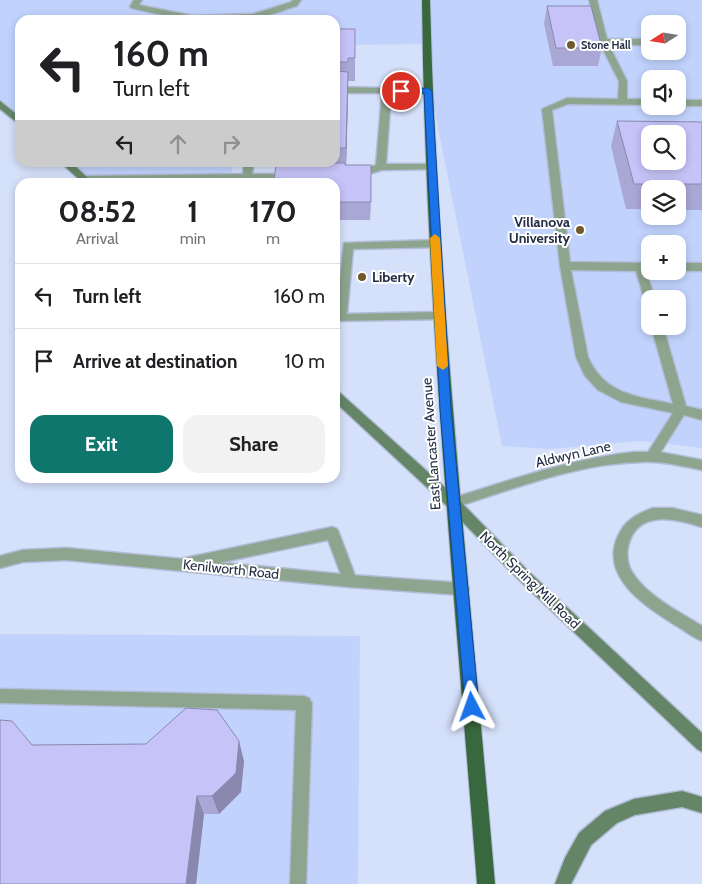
<!DOCTYPE html>
<meta charset="utf-8">
<style>
:root{--surface:#fff;--page:#f2f2f2;--text:#202124;--muted:#757577;--line:#e0e0e0;--accent:#0f766e}
body{margin:0;font-family:Cabin,sans-serif;background:var(--page);color:var(--text);height:100vh;display:flex;flex-direction:column;font-size:19px;white-space:nowrap}
*{box-sizing:border-box;margin:0}
p{font-size:16px;color:var(--muted)}
.icon{flex:none;width:28px;height:28px;fill:none;stroke:currentColor;stroke-width:2;stroke-linecap:round;stroke-linejoin:round}
.map{position:relative;flex:1;overflow:hidden}
.panel{position:absolute;left:15px;top:178px;width:325px;height:305px;display:flex;flex-direction:column;background:var(--surface);border-radius:15px;box-shadow:0 2px 8px #0003}
.panel>*{flex:none}
.guide{position:absolute;left:15px;top:15px;width:325px;height:152px;border-radius:15px;box-shadow:0 2px 8px #0003;background:#fff;color:var(--text);overflow:hidden}
.needle{width:32px;rotate:258deg}
.controls{position:absolute;left:641px;top:15px;display:grid;gap:10px}
.controls a{display:grid;place-items:center;width:45px;height:45px;border-radius:10px;background:var(--surface);box-shadow:0 2px 8px #0003;font-size:25px}
.pin{position:absolute;display:grid;place-items:center;width:42px;height:42px;color:#fff;margin:-21px;border:2px solid #fff;border-radius:50%;box-shadow:0 1px 5px #0007}
.me{position:absolute;width:55px;margin:-28px;rotate:356deg;stroke-linejoin:round;filter:drop-shadow(0 0 4px #0008)}
.turn{display:flex;align-items:center;gap:18px;height:105px;padding:0 15px;font-size:22px}
.turn .icon{width:65px;height:65px;stroke-width:2.5}
.turn b{display:block;font-size:35px;line-height:42px}
.lanes{display:flex;align-items:center;height:48px;padding:0 15px;background:#0003;justify-content:center;gap:25px;direction:ltr}
.lanes .off{opacity:.35}
.eta{display:flex;justify-content:space-evenly;align-items:center;height:85px;text-align:center}
.eta b{font-size:30px;font-weight:700;line-height:35px}
.cta{display:flex;gap:10px;margin-top:auto;padding:10px 15px}
.cta a{flex:1;height:58px;border-radius:15px;background:var(--accent);color:#fff;font-size:20px;font-weight:700;line-height:58px;text-align:center}
.cta a+a{background:var(--page);color:var(--text)}
ul{padding:0;list-style:none}
li{display:flex;align-items:center;gap:15px;height:65px;padding:0 15px;border-top:1px solid var(--line)}
li div{flex:1}
li b{display:block;font-size:19px}
li em{font-style:normal}
.map>svg:first-child{display:block}
</style>
<div class="map">
<svg width="702" height="884" viewBox="0 0 702 884">
<rect width="100%" height="100%" fill="#d5e0fa"/>
<!-- built -->
<path fill="#c1d3fd" fill-rule="evenodd" d="M0,0H702V448L641,441L550,449L502,446L435,113L427,44L335,45V20H20V122L0,104ZM650,24H678V51H650ZM650,79H678V106H650ZM650,134H678V161H650ZM650,189H678V216H650ZM650,244H678V271H650ZM650,299H678V326H650Z
M65,163H232V179L148,182H87Z
M0,634L360,636L358,884H0Z"/>
<g fill="none" stroke-linecap="round" stroke-linejoin="round">
<!-- service casing -->
<g stroke="#b2bcd6" stroke-width="3">
<path id="service" d="M134,0H142L139,5L194,16L253,14L291,2L293,0H301L297,6C283,10 267,17 253,19C210,23 172,18 131,8L130,6Z
M589,0H597L607,39H650V45H609L627,81V99H650V105L568,104L552,110L570,262L650,263V271H646L655,299H650V306L646,305L636,271L571,270L588,357C605,395 636,396 673,404L651,326H663L686,406L702,410V420L684,415L655,461H647L645,457L673,413L621,402L598,390L585,376L576,357L560,266L542,109L567,98L618,99L619,81L599,42Z
M335,87L431,89L433,91L428,94L391,93L386,164H431L436,167L434,169L382,170L355,178L352,177V173L376,165L382,93H335Z
M678,100H702V106H678Z
M244,162H254L252,174H291L296,177L291,180L84,182L79,179L84,176L243,174Z
M435,240L439,241L440,244L439,247L353,249L347,314L439,312L445,316L443,319L335,321L344,243Z
M678,263H702V271H678Z
M653,508H672L702,515V527C678,519 639,509 629,543C626,552 627,564 632,572C648,597 678,611 702,626V641C692,637 684,630 675,625C646,607 599,577 618,536C625,520 637,514 653,508Z
M332,527L337,529L339,533L357,581L355,585L350,587L345,585L328,540L185,570L180,568L178,564L180,560L185,558Z
M0,689L304,696L309,698L312,703L306,884H290L296,710L0,703Z"/>
</g>
<!-- minor casing -->
<g stroke="#b2bcd6" stroke-width="3">
<path id="minor" d="M634,452H659L702,460V470C682,466 662,461 642,462C577,463 514,489 453,508L448,507L446,503L448,499L453,498C513,479 571,459 634,452Z
M66,548L350,575L462,583L467,585L469,589L467,593L462,595L350,587L66,560L23,562L0,568V556L23,550Z"/>
</g>
<!-- secondary casing -->
<g stroke="#b2bcd6" stroke-width="3">
<path id="secondary" d="M0,101L20,117V125L0,109Z
M60,162H71L92,182H82Z
M335,390L339,392L458,499L527,570L702,733V752L697,749L517,578L448,507L335,402Z
M682,791L702,797V813L682,807L635,815L617,823L591,845L571,884H555L565,858L579,833L605,811L634,799Z"/>
</g>
<!-- trunk casing -->
<g stroke="#b2bcd6" stroke-width="2">
<path id="trunk" d="M422,0H430C437,296 470,590 495,884H477C454,590 425,296 422,0Z"/>
</g>
<!-- service -->
<use href="#service" fill="#8da48e" fill-rule="evenodd"/>
<!-- minor -->
<use href="#minor" fill="#8da48e" fill-rule="evenodd"/>
<!-- secondary -->
<use href="#secondary" fill="#648666" fill-rule="evenodd"/>
<!-- trunk -->
<use href="#trunk" fill="#38683e" fill-rule="evenodd"/>
</g>
<!-- wall -->
<path fill="#a9a8d5" d="M547,6L602,48L598,66H553L544,24Z
M335,29H355V81H348V85L346,165L371,202L370,220H335V182L276,167H266L265,162H335Z
M617,121L702,122V210H678V189H650V209H626L611,146Z
M146,744L244,761L241,792L219,814H204L196,884H0L32,745Z"/>
<!-- shaded-wall -->
<path fill="#8a88ae" d="M348,72V95L346,171V148Z
M239,741L244,761L241,792L219,814L212,796Z
M197,796L204,814L196,884H186Z"/>
<!-- building -->
<path fill="#c5c3f8" stroke="#8a88ae" fill-rule="evenodd" d="M547,6H591L602,48H556Z
M335,29H355V58H348V62H335Z
M335,71L348,72L346,148H335Z
M617,121L702,122V184H634ZM650,134H678V161H650Z
M276,163H345V165H371V202H335V182H274Z
M186,708L217,710L239,741L236,773L212,796H197L186,884H0V720L12,721L32,745L146,744Z"/>
<!-- route -->
<path fill="#1a73e8" stroke="#114b97" d="M428,88L432,91L451,409L479,707L476,712L472,714L467,712L465,707L440,409L424,93L401,94L397,91L401,89Z"/>
<!-- slow -->
<path fill="#f59e0b" d="M435,234L440,238L448,366L443,370L437,366L430,238Z"/>
<!-- markers -->
<g fill="#6f5a2a" stroke="#fff" stroke-width="2">
<circle cx="571" cy="45" r="5"/>
<circle cx="580" cy="230" r="5"/>
<circle cx="362" cy="277" r="5"/>
</g>
<g text-anchor="middle" dominant-baseline="central" stroke-width="4" stroke-linejoin="round" paint-order="stroke">
<!-- far-poi labels -->
<g font-size="11" font-weight="bold" fill="#242e46" stroke="#fff" text-anchor="start">
<text x="581" y="45">Stone Hall</text>
</g>
<!-- poi labels -->
<g font-size="14" font-weight="bold" fill="#242e46" stroke="#fff" text-anchor="end">
<text x="570" y="222">Villanova<tspan x="570" dy="16">University</tspan></text>
<text x="372" y="277" text-anchor="start">Liberty</text>
</g>
<!-- street labels -->
<g font-size="14" fill="#242e46" stroke="#fff">
<text transform="translate(431 444) rotate(-94)">East Lancaster Avenue</text>
<text transform="translate(573 454) rotate(-13)">Aldwyn Lane</text>
<text transform="translate(231 569) rotate(6)">Kenilworth Road</text>
<text transform="translate(530 580) rotate(44)">North Spring Mill Road</text>
</g>
</g>
</svg>
<div class="controls">
<a><svg class="needle" viewBox="-14 -14 28 28"><path d="M0-13l5 13h-10z" fill="#e53935"/><path d="M0 13l5-13h-10z" fill="#757577"/></svg></a>
<a><svg class="icon" aria-label="sound" viewBox="0 0 24 24"><path d="M4 9h4l5-4v14l-5-4H4zM17 9q2 3 0 6"/></svg></a>
<a><svg class="icon" aria-label="search" viewBox="0 0 24 24"><circle cx="10" cy="10" r="6"/><path d="M15 15l6 6"/></svg></a>
<a><svg class="icon" aria-label="layers" viewBox="0 0 24 24"><path d="M12 4l9 5-9 5-9-5zM3 14l9 5 9-5"/></svg></a>
<a>+</a>
<a>−</a>
</div>
<div class="pin" style="left:401px;top:91px;background:#d93025"><svg class="icon" aria-label="arrive" viewBox="0 0 24 24"><path d="M6 21V4h12l-3 4 3 4H6"/></svg></div>
<svg class="me" style="left:472px;top:707px" viewBox="-20 -20 40 40"><path d="M0-17L14 15 0 8-14 15z" fill="#1a73e8" stroke="#fff" stroke-width="4"/></svg>
<div class="guide">
<div class="turn"><svg class="icon" aria-label="left" viewBox="0 0 24 24"><path d="M17 20v-9H6M10 6l-5 5 5 5"/></svg><div><b>160 m</b>Turn left</div></div>
<div class="lanes"><svg class="icon" aria-label="left" viewBox="0 0 24 24"><path d="M17 20v-9H6M10 6l-5 5 5 5"/></svg><svg class="icon off" aria-label="ahead" viewBox="0 0 24 24"><path d="M12 20V5M6 11l6-6 6 6"/></svg><svg class="icon off" aria-label="right" viewBox="0 0 24 24"><path d="M7 20v-9h11M14 6l5 5-5 5"/></svg></div>
</div>
<section class="panel">
<div class="eta">
<div><b>08:52</b><p>Arrival</p></div>
<div><b>1</b><p>min</p></div>
<div><b>170</b><p>m</p></div>
</div>
<ul>
<li><svg class="icon" aria-label="left" viewBox="0 0 24 24"><path d="M17 20v-9H6M10 6l-5 5 5 5"/></svg><div><b>Turn left</b></div><em>160 m</em></li>
<li><svg class="icon" aria-label="arrive" viewBox="0 0 24 24"><path d="M6 21V4h12l-3 4 3 4H6"/></svg><div><b>Arrive at destination</b></div><em>10 m</em></li>
</ul>
<div class="cta"><a>Exit</a><a>Share</a></div>
</section>
</div>
